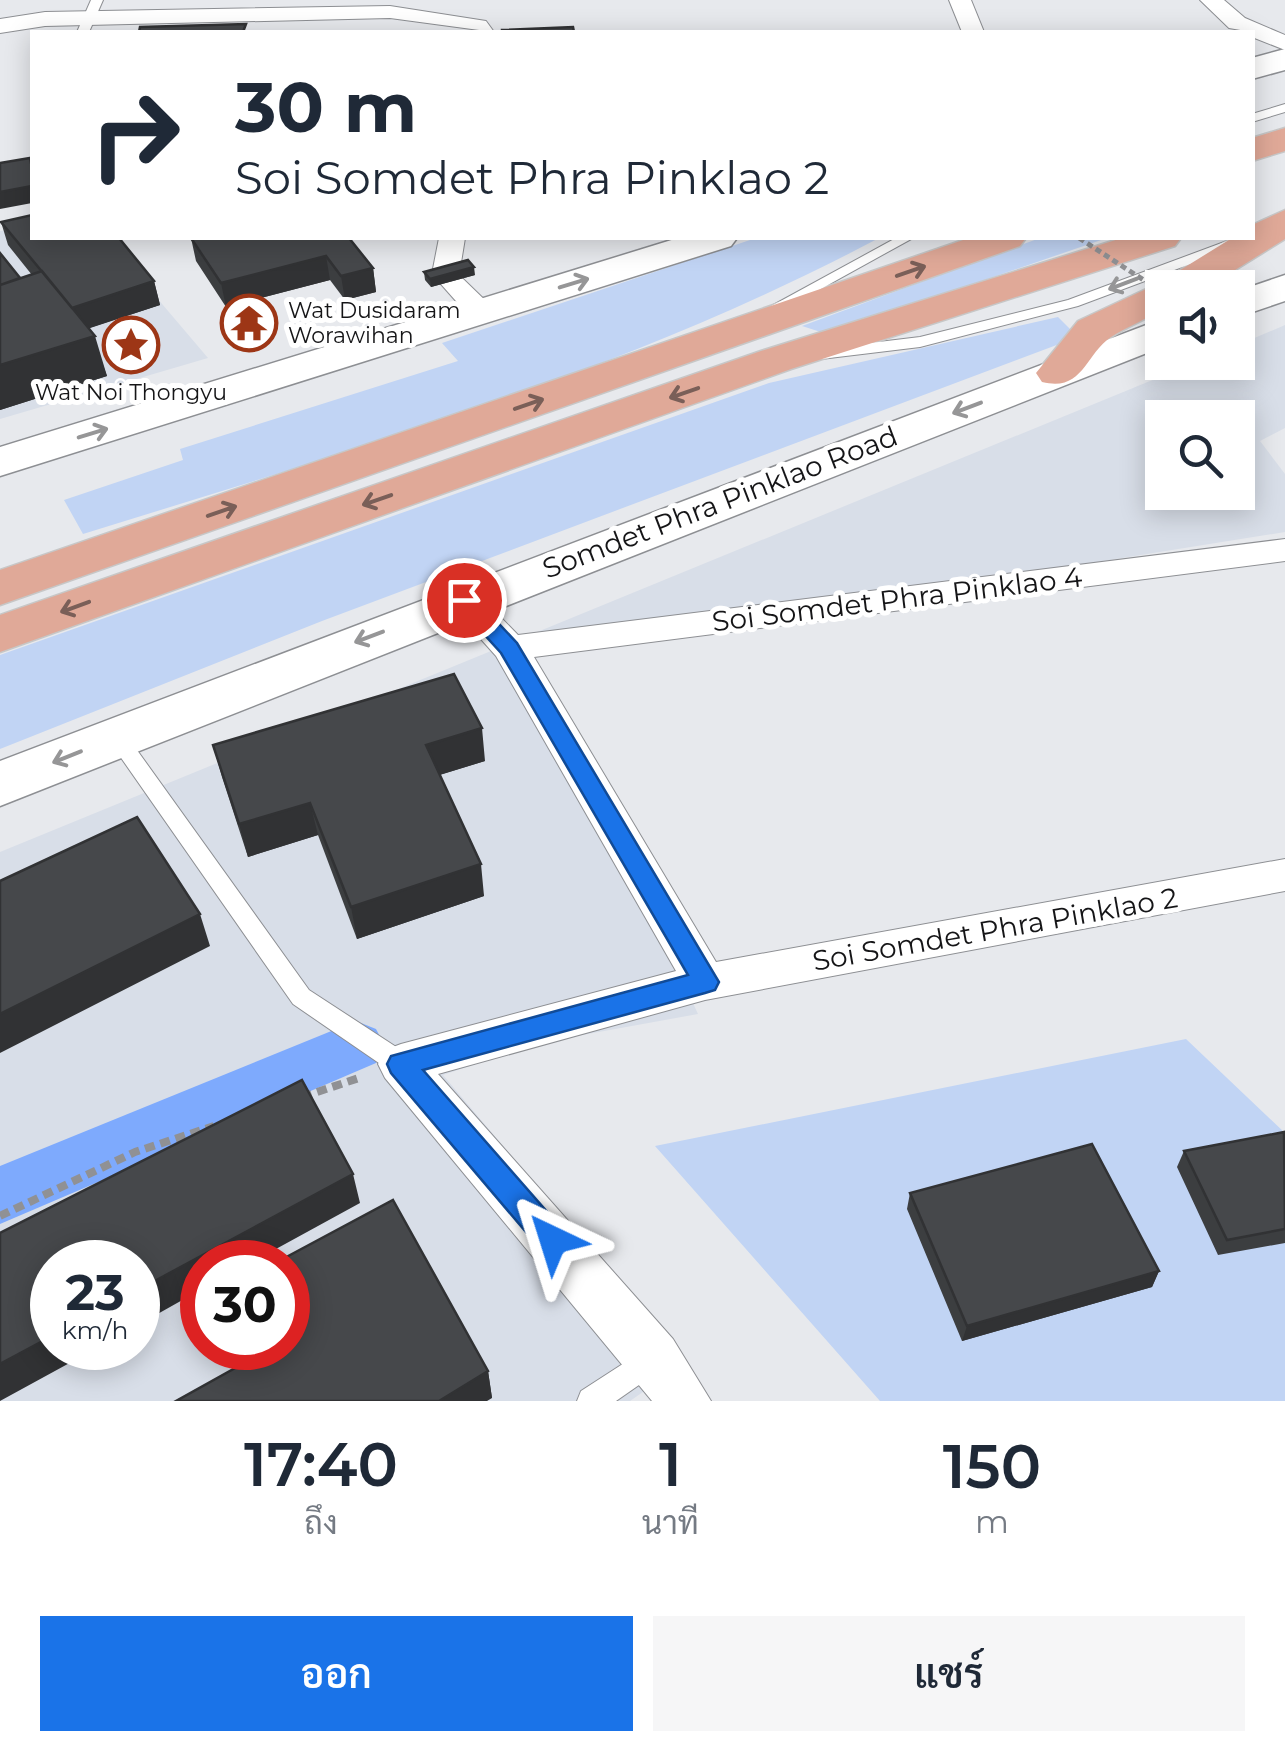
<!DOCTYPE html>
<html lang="th">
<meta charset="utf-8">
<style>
:root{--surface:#fff;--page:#f6f6f7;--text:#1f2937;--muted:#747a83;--accent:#1a73e8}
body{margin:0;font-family:Montserrat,Sarabun,sans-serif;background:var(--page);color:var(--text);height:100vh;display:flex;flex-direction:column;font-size:38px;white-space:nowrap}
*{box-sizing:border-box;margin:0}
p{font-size:32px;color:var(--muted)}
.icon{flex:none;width:55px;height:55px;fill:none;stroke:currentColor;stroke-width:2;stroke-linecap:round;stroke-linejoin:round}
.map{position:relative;height:1401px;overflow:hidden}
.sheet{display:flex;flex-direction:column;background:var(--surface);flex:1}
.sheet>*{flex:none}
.guide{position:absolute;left:30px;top:30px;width:1225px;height:210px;border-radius:0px;box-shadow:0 5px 25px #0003;background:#fff;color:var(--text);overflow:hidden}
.buttons{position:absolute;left:1145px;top:270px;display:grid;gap:20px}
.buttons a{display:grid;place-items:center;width:110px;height:110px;border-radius:0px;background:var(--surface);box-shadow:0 5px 25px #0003;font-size:50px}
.speed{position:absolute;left:30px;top:1240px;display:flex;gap:20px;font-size:50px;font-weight:700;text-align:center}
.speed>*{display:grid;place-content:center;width:130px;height:130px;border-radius:50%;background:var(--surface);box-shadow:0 5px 25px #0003;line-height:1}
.speed small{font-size:25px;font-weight:400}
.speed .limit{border:15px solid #d22;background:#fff;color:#111}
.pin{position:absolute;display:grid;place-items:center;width:85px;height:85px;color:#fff;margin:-42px;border:5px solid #fff;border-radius:50%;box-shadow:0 2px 10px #0007}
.me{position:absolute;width:110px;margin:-55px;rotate:319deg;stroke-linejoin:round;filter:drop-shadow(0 0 8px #0008)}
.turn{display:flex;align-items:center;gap:35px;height:210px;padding:0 40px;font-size:45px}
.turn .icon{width:130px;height:130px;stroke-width:2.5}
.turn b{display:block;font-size:70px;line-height:85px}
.eta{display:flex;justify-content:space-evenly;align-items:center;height:170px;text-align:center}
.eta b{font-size:60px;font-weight:600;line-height:70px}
.action{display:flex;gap:20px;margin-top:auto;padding:20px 40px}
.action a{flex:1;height:115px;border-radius:0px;background:var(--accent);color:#fff;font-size:40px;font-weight:600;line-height:115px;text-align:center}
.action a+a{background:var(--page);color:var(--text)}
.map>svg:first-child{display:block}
</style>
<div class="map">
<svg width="1285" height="1401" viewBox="0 0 1285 1401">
<rect width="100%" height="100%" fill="#e7e9ed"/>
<!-- built -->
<path fill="#d8dee8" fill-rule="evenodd" d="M32,229V238H106L208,358L0,419V231Z
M1285,325V428L1260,441L1285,474V532L533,652L698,1014L538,1043L443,1075L686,1362L630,1401H0V852L1194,363L1238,362V345ZM1162,418H1238V492H1162ZM52,1262H138V1348H52ZM202,1262H288V1348H202Z"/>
<!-- green -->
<path fill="#c1d4f4" d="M756,238H879C629,371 353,450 83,534L64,500L183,460L180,449L458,361L442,343Z
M1040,238H1107L827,334L802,326Z
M1058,317L1078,337L322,621L0,749V655L769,383Z
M1186,1039L1285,1133V1401H880L655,1146Z"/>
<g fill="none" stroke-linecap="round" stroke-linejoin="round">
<!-- canal -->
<path fill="#7eaafd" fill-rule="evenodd" d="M356,1021L376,1029L385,1046L376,1063L0,1224V1166Z"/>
<!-- lane casing -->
<g stroke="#8d8f93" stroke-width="2">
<path id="lane" d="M91,0H103L89,32H77Z
M1285,104V112L1252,122V114Z
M1252,236L1254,238L1252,241L1078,306L920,347L821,359L813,354L821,349L920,337L1068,300L1235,238Z
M896,238H913L779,312H769L766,309Z
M117,730L124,732L309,990L410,1056L413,1064L410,1072L401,1075L392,1072L293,1004L110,742L107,737Z
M652,1345L662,1349L666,1359L662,1369L616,1401H577L581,1391Z"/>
</g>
<!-- street casing -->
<g stroke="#8d8f93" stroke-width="2">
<path id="street" d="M949,0H971L984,32H962Z
M1200,0H1224L1245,18L1285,35V50L1252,37V32L1229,28Z
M390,6L486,21L494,32L390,18L45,26L0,33V19L45,12Z
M439,238H465L459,275L491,306L495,312L491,318H471L432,274Z
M1285,539V561L534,657L716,962L1285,859V891L705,1000L438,1074L673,1339L711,1401H652L385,1078L378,1064L385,1050L401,1044L676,971L496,656L446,600L452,592H476L518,635Z"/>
</g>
<!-- secondary casing -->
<g stroke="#8d8f93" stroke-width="3">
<path id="secondary" d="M1285,49V70L1252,79V58Z
M678,238H737L731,246L0,476V447Z
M1285,275V301L1238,317V291Z
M1162,319V347L0,806V761Z"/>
</g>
<!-- primary casing -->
<g stroke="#c7c7c7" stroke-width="3">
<path id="primary" d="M1285,128V151L1252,161V138Z
M1285,210V239L1206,288H1162V310C1146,319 1127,327 1111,337C1084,356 1083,392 1042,382L1036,373L1078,321L1161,282L1232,238H1252V225Z
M969,238H1026L1020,246L0,605V570Z
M1122,238H1181L1175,246L791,369L0,652V615L761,351Z"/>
</g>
<!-- path -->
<path stroke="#909194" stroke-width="8" stroke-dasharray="10 6" stroke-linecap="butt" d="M302,1097L362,1077
M0,1216L135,1152L214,1126"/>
<!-- lane -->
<use href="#lane" fill="#fff" fill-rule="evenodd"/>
<!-- street -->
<use href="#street" fill="#fff" fill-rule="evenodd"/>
<!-- secondary -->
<use href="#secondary" fill="#fff" fill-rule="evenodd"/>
<!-- primary -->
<use href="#primary" fill="#e0a998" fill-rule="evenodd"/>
<!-- path-bridge-far1 -->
<path stroke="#909194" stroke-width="4" stroke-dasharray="5 4" stroke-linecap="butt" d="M1079,238L1083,240"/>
<!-- path-bridge -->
<path stroke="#909194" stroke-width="5" stroke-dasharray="6 4" stroke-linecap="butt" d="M1079,238L1162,292"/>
</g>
<!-- wall -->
<path fill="#3c3e40" d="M1,222L154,281L160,305L89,328L107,376L0,410V253L20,278L32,275L8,245Z
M191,238H349L373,268L376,292L345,300L330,280L226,307L196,261Z
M424,272L475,275L431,287L425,280Z
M213,745L485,761L439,775L484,896L357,939L318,835L248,857L222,777Z
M1285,1134V1243L1218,1255L1177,1167L1184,1151Z
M910,1193L1159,1271L1152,1287L962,1341L907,1209Z
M288,1262L488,1371L492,1398L301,1331L288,1302Z"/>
<!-- shaded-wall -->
<path fill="#313234" d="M32,186V203L0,209V192Z
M326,256L330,280L226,307L221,283Z
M474,267L475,275L431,287L430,279Z
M373,268L376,292L345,300L341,276Z
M154,281L160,305L78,332L71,308Z
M95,336L107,376L0,410V365Z
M482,728L485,761L430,778L426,745Z
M310,803L318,835L248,857L239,824Z
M481,864L484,896L357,939L351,907Z
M200,914L210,946L0,1053V1014Z
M353,1174L360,1203L252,1262H202V1289L138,1325V1290Z
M1159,1271L1152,1287L962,1341L967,1326Z
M52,1336V1348H97L0,1401V1364Z
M488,1371L492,1398L487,1401H439Z"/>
<!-- building -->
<path fill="#46484b" stroke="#313234" stroke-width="2.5" d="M246,24L243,32H139L140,27Z
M573,27L574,32H502V30Z
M30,158L32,168V186L0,192V163Z
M32,215V238H119L154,281L72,308L1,222Z
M191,238H349L373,268L341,276L326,256L221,283Z
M0,253L20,278L0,285Z
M468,260L474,267L430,279L424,272Z
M42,271L95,336L0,365V285Z
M454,674L482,728L426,745L481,864L351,907L310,803L239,824L213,745Z
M137,817L200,914L0,1014V881Z
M302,1080L353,1174L138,1290V1262H52V1336L0,1364V1233Z
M1284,1132L1285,1229L1227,1240L1184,1151Z
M1092,1144L1159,1271L967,1326L910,1193Z
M393,1200L488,1371L439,1401H176L271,1348H288V1338L304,1329L288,1294V1262H277Z"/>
<!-- one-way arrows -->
<defs><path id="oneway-shaft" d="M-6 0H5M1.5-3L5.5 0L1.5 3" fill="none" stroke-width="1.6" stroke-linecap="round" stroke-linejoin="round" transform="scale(2.5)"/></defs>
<g stroke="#7a5f58">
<use href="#oneway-shaft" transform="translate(911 271) rotate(-19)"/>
<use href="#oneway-shaft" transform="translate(684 393) rotate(161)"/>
<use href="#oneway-shaft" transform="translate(529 404) rotate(-19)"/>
<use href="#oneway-shaft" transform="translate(377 500) rotate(161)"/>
<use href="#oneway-shaft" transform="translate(222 511) rotate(-19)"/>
<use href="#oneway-shaft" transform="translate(75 607) rotate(160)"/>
</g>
<g stroke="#969697">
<use href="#oneway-shaft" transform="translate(574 283) rotate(-17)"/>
<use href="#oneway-shaft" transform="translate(1123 284) rotate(159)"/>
<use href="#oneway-shaft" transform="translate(967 408) rotate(159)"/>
<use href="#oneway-shaft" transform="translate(93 433) rotate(-17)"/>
<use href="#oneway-shaft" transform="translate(369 637) rotate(159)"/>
<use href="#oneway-shaft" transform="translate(67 757) rotate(158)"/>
</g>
<!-- route -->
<path fill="#1a73e8" stroke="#114b97" stroke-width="2.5" d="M464,593L472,595L517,643L719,982L715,990L705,993L423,1070L563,1230L568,1240L563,1251L553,1255L542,1251L391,1073L387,1064L391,1056L688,975L501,653L453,600Z"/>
<!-- icons -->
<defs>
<g id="temple-ring" transform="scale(2.875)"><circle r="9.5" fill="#fff" stroke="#9d3616" stroke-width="1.5"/><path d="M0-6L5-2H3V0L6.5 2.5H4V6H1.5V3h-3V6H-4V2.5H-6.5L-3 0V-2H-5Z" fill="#9d3616"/></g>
<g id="sight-ring" transform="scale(2.875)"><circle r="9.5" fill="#fff" stroke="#9d3616" stroke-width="1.5"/><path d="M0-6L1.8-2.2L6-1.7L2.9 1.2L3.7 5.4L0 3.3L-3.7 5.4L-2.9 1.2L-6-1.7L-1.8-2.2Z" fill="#9d3616"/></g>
</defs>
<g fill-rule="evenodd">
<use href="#temple-ring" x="249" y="323"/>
<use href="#sight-ring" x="131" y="345"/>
</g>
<g text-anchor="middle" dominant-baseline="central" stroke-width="10" stroke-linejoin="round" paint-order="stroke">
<!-- far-poi labels -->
<g font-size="22" fill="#151517" stroke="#fff" text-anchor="start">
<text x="288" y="310">Wat Dusidaram<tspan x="288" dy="25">Worawihan</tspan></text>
<text x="131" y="392" text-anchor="middle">Wat Noi Thongyu</text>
</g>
<!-- street labels -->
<g font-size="28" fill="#151517" stroke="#fff">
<text transform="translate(720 502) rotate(-21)">Somdet Phra Pinklao Road</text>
<text transform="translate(897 599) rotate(-7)">Soi Somdet Phra Pinklao 4</text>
<text transform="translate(995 929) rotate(-10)">Soi Somdet Phra Pinklao 2</text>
</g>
</g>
</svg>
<div class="buttons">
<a><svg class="icon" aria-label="sound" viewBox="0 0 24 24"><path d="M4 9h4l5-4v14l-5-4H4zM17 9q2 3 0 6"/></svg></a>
<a><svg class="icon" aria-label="search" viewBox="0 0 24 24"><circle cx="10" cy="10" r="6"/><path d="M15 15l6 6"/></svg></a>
</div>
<div class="speed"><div>23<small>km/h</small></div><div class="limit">30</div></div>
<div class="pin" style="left:464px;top:600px;background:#d93025"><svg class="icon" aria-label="arrive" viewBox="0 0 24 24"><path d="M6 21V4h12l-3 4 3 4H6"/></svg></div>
<svg class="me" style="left:553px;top:1240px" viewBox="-20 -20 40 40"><path d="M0-17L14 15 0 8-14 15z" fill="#1a73e8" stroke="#fff" stroke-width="4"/></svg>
<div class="guide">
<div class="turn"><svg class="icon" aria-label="right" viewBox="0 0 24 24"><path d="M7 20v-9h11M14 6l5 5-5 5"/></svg><div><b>30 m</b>Soi Somdet Phra Pinklao 2</div></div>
</div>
</div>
<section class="sheet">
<div class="eta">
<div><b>17:40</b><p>ถึง</p></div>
<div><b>1</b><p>นาที</p></div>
<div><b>150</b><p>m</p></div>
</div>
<div class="action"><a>ออก</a><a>แชร์</a></div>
</section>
